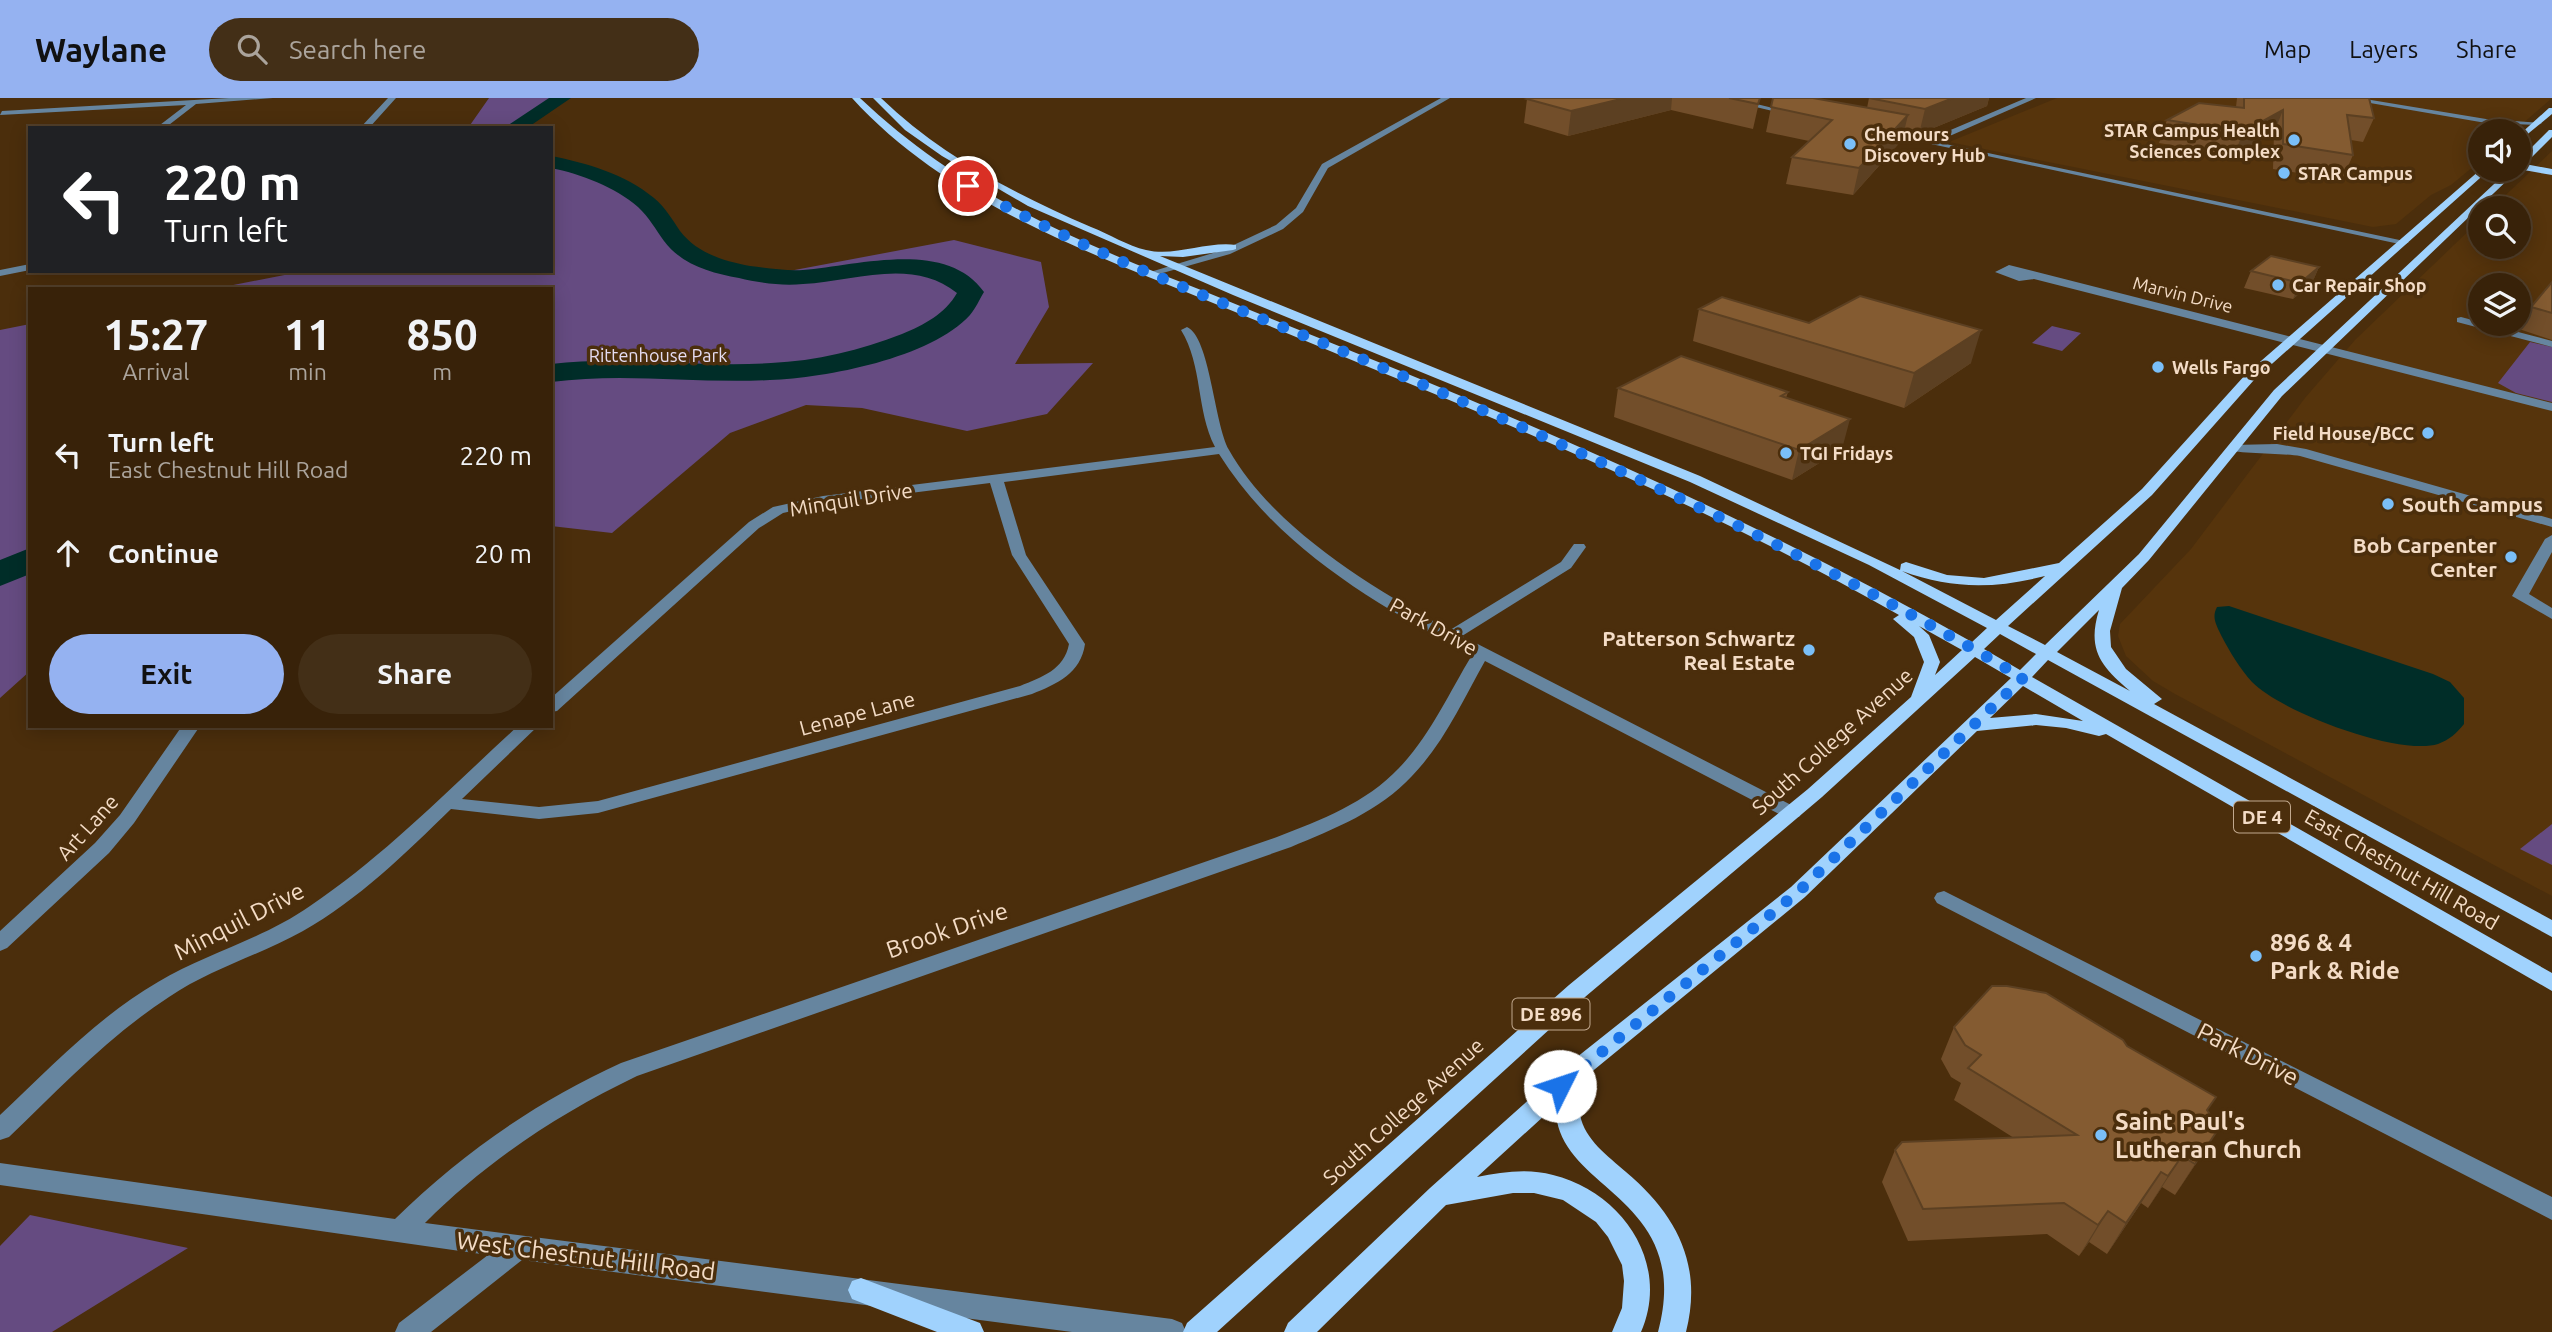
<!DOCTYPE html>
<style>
:root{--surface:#382209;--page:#432f17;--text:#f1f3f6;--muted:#aba49c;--line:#523f2a;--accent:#95b2f1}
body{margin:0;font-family:Ubuntu,sans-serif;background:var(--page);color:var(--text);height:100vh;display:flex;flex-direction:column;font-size:26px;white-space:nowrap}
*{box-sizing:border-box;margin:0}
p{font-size:23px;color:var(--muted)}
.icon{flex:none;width:38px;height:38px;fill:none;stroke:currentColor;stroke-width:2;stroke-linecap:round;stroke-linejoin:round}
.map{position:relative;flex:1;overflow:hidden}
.side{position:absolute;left:28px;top:189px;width:525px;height:441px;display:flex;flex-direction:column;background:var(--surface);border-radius:0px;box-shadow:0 4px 18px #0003,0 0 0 2px var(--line)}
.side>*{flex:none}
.banner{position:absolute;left:28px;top:28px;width:525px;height:147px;border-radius:0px;box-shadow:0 4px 18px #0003,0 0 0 2px var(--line);background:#202124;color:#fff;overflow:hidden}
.tools{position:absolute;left:2468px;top:21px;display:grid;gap:14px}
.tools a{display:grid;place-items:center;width:63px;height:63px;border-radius:50%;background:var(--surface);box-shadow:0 4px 18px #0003,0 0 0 2px var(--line);font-size:35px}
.pin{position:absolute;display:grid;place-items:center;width:60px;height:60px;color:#fff;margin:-30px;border:4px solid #fff;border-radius:50%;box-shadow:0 2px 7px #0007}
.me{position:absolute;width:77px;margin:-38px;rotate:49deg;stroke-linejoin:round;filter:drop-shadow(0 0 5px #0008)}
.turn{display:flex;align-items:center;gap:24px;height:147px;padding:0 21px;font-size:32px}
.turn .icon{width:91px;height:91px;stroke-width:2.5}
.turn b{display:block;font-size:49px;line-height:60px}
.eta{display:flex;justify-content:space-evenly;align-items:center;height:119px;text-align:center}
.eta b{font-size:42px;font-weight:700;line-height:49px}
.action{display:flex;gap:14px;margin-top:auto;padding:14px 21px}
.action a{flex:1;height:80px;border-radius:42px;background:var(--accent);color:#111;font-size:28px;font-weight:700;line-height:80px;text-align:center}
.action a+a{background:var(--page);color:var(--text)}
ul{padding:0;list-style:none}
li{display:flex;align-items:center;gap:21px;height:98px;padding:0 21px}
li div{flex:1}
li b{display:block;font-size:26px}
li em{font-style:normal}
header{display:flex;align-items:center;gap:42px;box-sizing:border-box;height:98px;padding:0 35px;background:var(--accent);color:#111}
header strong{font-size:33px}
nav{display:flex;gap:38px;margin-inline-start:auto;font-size:24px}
.search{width:490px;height:63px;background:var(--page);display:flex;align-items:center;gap:18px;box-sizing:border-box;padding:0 24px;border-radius:38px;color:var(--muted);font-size:26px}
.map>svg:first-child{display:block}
</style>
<header>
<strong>Waylane</strong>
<div class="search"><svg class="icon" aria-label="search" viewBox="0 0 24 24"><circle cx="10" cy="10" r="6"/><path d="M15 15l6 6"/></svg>Search here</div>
<nav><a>Map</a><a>Layers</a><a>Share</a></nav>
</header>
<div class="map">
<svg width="2552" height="1234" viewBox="0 0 2552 1234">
<rect width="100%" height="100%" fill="#4b2e0c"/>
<!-- built -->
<path fill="#56340c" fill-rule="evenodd" d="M2057,0H2552L2514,33H2480V63L2451,87L2431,97L2396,126L2373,129L1949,44Z
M2552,53V798L2175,596L2153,583L2126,558L2118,538L2120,526L2191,451L2305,300L2355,242L2480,122V149H2518V110H2492ZM2480,187H2518V226H2480Z"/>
<!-- green -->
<path fill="#654b81" d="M489,0H562L513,30H468Z
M551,64C575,67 627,86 645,103C661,117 670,139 686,153C706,171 742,174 768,177L954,142L1041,164L1049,209L1015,266L1093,265L1047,316L967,333L862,310L806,307L730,335L612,435L551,428V191H213L305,173H551Z
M30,226V573L0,600V232Z
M2052,228L2081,235L2062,253L2032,245Z
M2530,244L2552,249V304L2516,295L2498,285Z
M2552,726V767L2520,751Z
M30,1117L188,1150L52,1234H0V1148Z"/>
<!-- water -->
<path fill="#002d28" d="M2229,508L2433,576L2450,584L2464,600V626C2457,635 2449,642 2438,646C2398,658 2281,614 2252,584C2240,571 2230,554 2222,539C2217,528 2211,520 2217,509Z"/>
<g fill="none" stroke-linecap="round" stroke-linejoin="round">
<!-- river -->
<path fill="#002d28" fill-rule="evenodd" d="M549,0H571L527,30H504Z
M551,58C587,65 625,76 654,100C665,109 672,121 680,133C697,155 723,163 750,168C767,170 785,173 803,172C856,168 946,140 984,194C979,202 976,210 970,217C931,260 826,280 770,282C697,286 625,274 551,284V266C625,257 698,270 771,265C816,263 861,252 902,236C924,227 945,216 957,195C913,159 854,183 803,186C782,188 759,185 739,180C711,175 682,167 664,143C656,132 649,119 638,109C615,89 581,76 551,70Z
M30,450V476L0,488V462Z"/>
<!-- minor -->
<path fill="#66859f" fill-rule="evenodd" d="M229,0H273L196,6L165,30H156L186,7L0,17L2,13Z
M388,0H396L369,30H360Z
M1441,0H1450L1328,70L1303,114L1283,131L1230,156L1152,178L1147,175L1223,152L1276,127L1296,110L1322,66Z
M1718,0H1732L1798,16L1794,18Z
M2026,0H2036L1936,44L2409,144L2404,147L1875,34L1879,32L1927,42Z
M2341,0H2359L2486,21L2542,25L2538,27L2486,25Z
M30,166V172L0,178V172Z
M2009,167L2552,305V313L2034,181L2019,183L1995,174Z
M2461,219L2552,243V249L2457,224V220Z
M1187,229C1210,239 1214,325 1229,352C1274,431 1372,490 1450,532L1561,464L1574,446H1584L1586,449L1571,470L1462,538L1799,711L1802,715L1799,719H1785L1485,563C1463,602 1444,645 1412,678C1380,713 1334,731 1291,749L637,978C558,1016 487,1063 425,1125L1172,1221L1182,1225L1186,1234H1072L522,1162L431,1234H395L399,1225L488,1157L0,1087V1065L395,1121C462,1055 536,1004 621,965L1277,739C1321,722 1366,705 1399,670C1430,638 1449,595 1472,557C1377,508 1277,449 1219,356L1004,384L1026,457L1085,546C1081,575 1057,586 1032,596L598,715L539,721L451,711C406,755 358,802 303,833C260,857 210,871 169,899C109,938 60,990 9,1039L0,1042V1017C50,970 99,918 158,884C207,855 263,841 310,808C387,756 450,690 518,628H538L462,701L539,709L598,703L1020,588C1042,579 1064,572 1069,546L1012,457L990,385L823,406L783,415L759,430L557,613L551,614V600L749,424L773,409L823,398L1215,349C1196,312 1203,268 1181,232Z
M2277,346L2306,351L2552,421V429L2300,358C2285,355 2233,356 2226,351L2233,347Z
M2552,437V454L2529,496L2552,510V521L2512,498L2545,441Z
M182,628H200L134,725L109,755L7,850L0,853V833L95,745L120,717Z
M1944,793L2552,1099V1122L1937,805L1934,800L1937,795Z"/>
<!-- major -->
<path fill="#a0d2fd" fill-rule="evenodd" d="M852,0H860C961,96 1078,144 1206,194C1271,221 1337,247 1403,274C1598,354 1788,440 1972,544L1987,530L1869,467L1690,384L1233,197L1028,108L942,58L905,32L873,0H881C941,58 1015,96 1091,129C1109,136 1128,148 1146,152C1175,159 1207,143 1236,147V151L1233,152L1183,159L1160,158L1700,378L1900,472L1901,466L1906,464L1947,477L1984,480L2059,465L2142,391L2246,276L2480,72H2489L2254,282L2152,397L2008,528L2045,547L2139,456L2274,292L2509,72H2518L2282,298L2149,462L2122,490L2110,533L2111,549L2126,571L2162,601L2154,606L2552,822V839L2048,562L2032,579L2552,875V893L2106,636L2099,638L2066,630L2036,627L1977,633L1805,799L1589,976C1585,989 1577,1002 1580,1017C1585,1042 1608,1058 1626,1074C1677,1117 1703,1167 1686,1234H1658C1695,1095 1552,1093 1556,1007L1477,1079C1502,1074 1528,1070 1553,1077C1622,1094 1671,1165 1641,1234H1612L1622,1210L1624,1183L1622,1167L1608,1139L1596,1124L1563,1102L1534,1095H1513L1446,1107L1317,1234H1284L1288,1225L1430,1090L1572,963L1791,789L2011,580L1975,559L1822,699L1585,899L1217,1234H1183L1187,1225L1569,887L1808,691L1911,599L1924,564L1914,539L1893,521L1899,517C1730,421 1551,343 1371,270C1309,244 1248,219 1186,194C1068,147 939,96 852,0ZM1902,473C1951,491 1994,491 2045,478L1996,522ZM2099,512C2087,551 2100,568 2130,593L2057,554ZM1919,528L1962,552L1935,577L1940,564L1929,537ZM2000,536L2036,556L2020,572L1984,551ZM2023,588L2083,623L2036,616L1990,620Z
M2549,10H2552V16L2518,44V38Z
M2549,32H2552V39L2525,66L2552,71V77L2518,71V63Z
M861,1180L980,1225L984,1234H937L852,1201L848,1192L852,1183Z"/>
</g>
<!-- wall -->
<path fill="#724e2a" d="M1531,0H1760L1753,31L1671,12L1568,38L1524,25L1527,1Z
M1773,0L1867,10L1869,0H1989L1987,8L1919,36L1904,33L1902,42L1853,97L1786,86L1792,59L1809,43L1766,34Z
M2237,0H2369L2374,20L2363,44L2351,42L2353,57L2342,82L2273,71L2274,35L2234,58L2159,45L2167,22L2236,9Z
M2319,169L2312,185L2293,201L2244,190L2251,173Z
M2552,184V242L2519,231L2531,209Z
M1699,211L1809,225L1971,265L1904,310L1693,243Z
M1618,290L1788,294L1786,300L1842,351L1792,382L1614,319Z
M1954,929L2127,948L2208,1013L2199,1061L2175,1097L2162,1089L2148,1110L2141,1105L2107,1156L2089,1144L2079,1158L2047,1136L1908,1143L1882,1084L1895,1052L2014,1040L1954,1002L1961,985L1951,979L1941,961Z"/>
<!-- shaded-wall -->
<path fill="#5c4022" d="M1625,0H1672L1671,12L1568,38L1571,13Z
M1953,0H1989L1987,8L1919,36L1925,11Z
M2283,12L2274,35L2234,58L2243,34Z
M1908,17L1902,42L1853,97L1859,70Z
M2319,169L2312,185L2293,201L2300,185Z
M1981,232L1971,265L1904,310L1914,275Z
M1850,321L1842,351L1792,382L1799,352Z
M2219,1030L2199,1061L2175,1097L2195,1066Z
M2182,1058L2162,1089L2148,1110L2168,1078Z
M2161,1074L2141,1105L2107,1156L2126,1125Z
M2108,1113L2089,1144L2079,1158L2098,1127Z"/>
<!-- building -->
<path fill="#845b31" stroke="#5c4022" stroke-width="2" d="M1531,0H1625L1571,13L1527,1Z
M1729,0H1760L1758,6Z
M1773,0H1813L1908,17L1859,70L1792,59L1832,22L1771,9Z
M1869,0H1953L1925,11Z
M2244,0H2369L2374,20L2347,17L2353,57L2283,46V12L2243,34L2167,22L2199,5L2244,10Z
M2271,158L2319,169L2300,185L2251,173Z
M2552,184V215L2531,209Z
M1860,198L1981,232L1914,275L1699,211L1722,199L1809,225Z
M1681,258L1788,294L1781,298L1850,321L1799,352L1618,290Z
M1992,888H2007L2046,895L2123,942L2127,948L2216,999L2207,1012L2219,1030L2195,1066L2182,1058L2168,1078L2161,1074L2126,1125L2108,1113L2098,1127L2064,1105L1923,1111L1895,1052L1902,1044L2077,1037L1968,970L1981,957L1965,947L1954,929Z"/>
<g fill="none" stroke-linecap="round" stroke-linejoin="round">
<!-- route -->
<path stroke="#1a73e8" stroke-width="12" stroke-dasharray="0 21.6" d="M968,88C1095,160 1235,208 1369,264C1594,358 1814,456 2023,580L1798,794L1560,988"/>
</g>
<!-- markers -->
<g fill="#7abff8" stroke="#4b2e0c" stroke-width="2.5">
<circle cx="2294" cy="42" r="7"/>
<circle cx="1850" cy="46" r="7"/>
<circle cx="2284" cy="75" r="7"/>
<circle cx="2278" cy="187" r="7"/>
<circle cx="2158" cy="269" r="7"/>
<circle cx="2428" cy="335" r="7"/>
<circle cx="1786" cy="355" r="7"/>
<circle cx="2388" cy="406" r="7"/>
<circle cx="2511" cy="459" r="7"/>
<circle cx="1809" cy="552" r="7"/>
<circle cx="2256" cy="858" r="7"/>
<circle cx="2101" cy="1037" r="7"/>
</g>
<g text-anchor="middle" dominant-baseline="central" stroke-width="7" stroke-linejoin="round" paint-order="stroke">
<!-- far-poi labels -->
<g font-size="18" font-weight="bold" fill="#f4dcc6" stroke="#4b2e0c" text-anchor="start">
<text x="2280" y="32" text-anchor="end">STAR Campus Health<tspan x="2280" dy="21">Sciences Complex</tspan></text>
<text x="1864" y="36">Chemours<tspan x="1864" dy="21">Discovery Hub</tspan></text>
<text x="2298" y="75">STAR Campus</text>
<text x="2292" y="187">Car Repair Shop</text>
<text x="2172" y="269">Wells Fargo</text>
<text x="2414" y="335" text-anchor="end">Field House/BCC</text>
<text x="1800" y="355">TGI Fridays</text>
</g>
<!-- far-street labels -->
<g font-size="18" fill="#f4dcc6" stroke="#4b2e0c">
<text transform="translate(2183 196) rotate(14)">Marvin Drive</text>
</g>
<!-- far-park labels -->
<g font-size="18" fill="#e5dcf1" stroke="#4b2e0c">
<text x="658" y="257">Rittenhouse Park</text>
</g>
<!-- shield labels -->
<g fill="#4b2e0c" stroke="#c1a88e" stroke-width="2">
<rect x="2234" y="703.5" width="56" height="31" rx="5"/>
<rect x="1512.5" y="900.5" width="77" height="31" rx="5"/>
</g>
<g font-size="19" font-weight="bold" fill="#f4dcc6">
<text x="2262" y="719">DE 4</text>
<text x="1551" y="916">DE 896</text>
</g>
<!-- street labels -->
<g font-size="21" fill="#f4dcc6" stroke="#4b2e0c">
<text transform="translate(851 401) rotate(-9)">Minquil Drive</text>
<text transform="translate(1434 528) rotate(29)">Park Drive</text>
<text transform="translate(857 615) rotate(-15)">Lenape Lane</text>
<text transform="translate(1832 643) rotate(-42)">South College Avenue</text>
<text transform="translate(87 729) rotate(-48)">Art Lane</text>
<text transform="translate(2402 771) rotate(30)">East Chestnut Hill Road</text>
<text transform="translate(1403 1013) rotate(-42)">South College Avenue</text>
</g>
<!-- poi labels -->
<g font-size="21" font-weight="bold" fill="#f4dcc6" stroke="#4b2e0c" text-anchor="end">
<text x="2402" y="406" text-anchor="start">South Campus</text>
<text x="2497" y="447">Bob Carpenter<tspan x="2497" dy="24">Center</tspan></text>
<text x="1795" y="540">Patterson Schwartz<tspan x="1795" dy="24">Real Estate</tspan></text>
</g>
<!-- near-street labels -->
<g font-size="24" fill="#f4dcc6" stroke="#4b2e0c">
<text transform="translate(239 823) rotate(-27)">Minquil Drive</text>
<text transform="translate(947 832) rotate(-19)">Brook Drive</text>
<text transform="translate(2248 956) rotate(27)">Park Drive</text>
<text transform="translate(586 1158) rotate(7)">West Chestnut Hill Road</text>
</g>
<!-- near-poi labels -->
<g font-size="24" font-weight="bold" fill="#f4dcc6" stroke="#4b2e0c" text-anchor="start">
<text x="2270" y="844">896 &amp; 4<tspan x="2270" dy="28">Park &amp; Ride</tspan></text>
<text x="2115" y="1023">Saint Paul's<tspan x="2115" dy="28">Lutheran Church</tspan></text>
</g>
</g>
</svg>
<div class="tools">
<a><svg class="icon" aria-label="sound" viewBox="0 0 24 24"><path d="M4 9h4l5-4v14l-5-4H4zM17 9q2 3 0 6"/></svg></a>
<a><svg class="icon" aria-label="search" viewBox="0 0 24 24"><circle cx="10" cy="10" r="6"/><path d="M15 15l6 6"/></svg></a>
<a><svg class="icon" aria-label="layers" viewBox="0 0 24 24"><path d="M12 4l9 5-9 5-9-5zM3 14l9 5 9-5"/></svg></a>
</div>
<div class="pin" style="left:968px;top:88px;background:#d93025"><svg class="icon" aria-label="arrive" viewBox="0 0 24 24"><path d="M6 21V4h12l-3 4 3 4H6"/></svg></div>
<svg class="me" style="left:1560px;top:988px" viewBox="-20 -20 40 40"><circle r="19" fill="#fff"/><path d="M0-13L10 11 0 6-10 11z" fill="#1a73e8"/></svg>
<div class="banner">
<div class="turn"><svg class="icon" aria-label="left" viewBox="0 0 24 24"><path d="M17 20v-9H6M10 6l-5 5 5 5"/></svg><div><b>220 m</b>Turn left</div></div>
</div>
<section class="side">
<div class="eta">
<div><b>15:27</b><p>Arrival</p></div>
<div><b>11</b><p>min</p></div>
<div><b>850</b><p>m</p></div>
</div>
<ul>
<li><svg class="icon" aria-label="left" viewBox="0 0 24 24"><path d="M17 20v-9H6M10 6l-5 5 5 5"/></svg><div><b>Turn left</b><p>East Chestnut Hill Road</p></div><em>220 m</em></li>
<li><svg class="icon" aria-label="ahead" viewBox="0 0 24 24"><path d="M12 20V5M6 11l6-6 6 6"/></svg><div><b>Continue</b></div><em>20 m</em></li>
</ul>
<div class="action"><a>Exit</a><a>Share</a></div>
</section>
</div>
